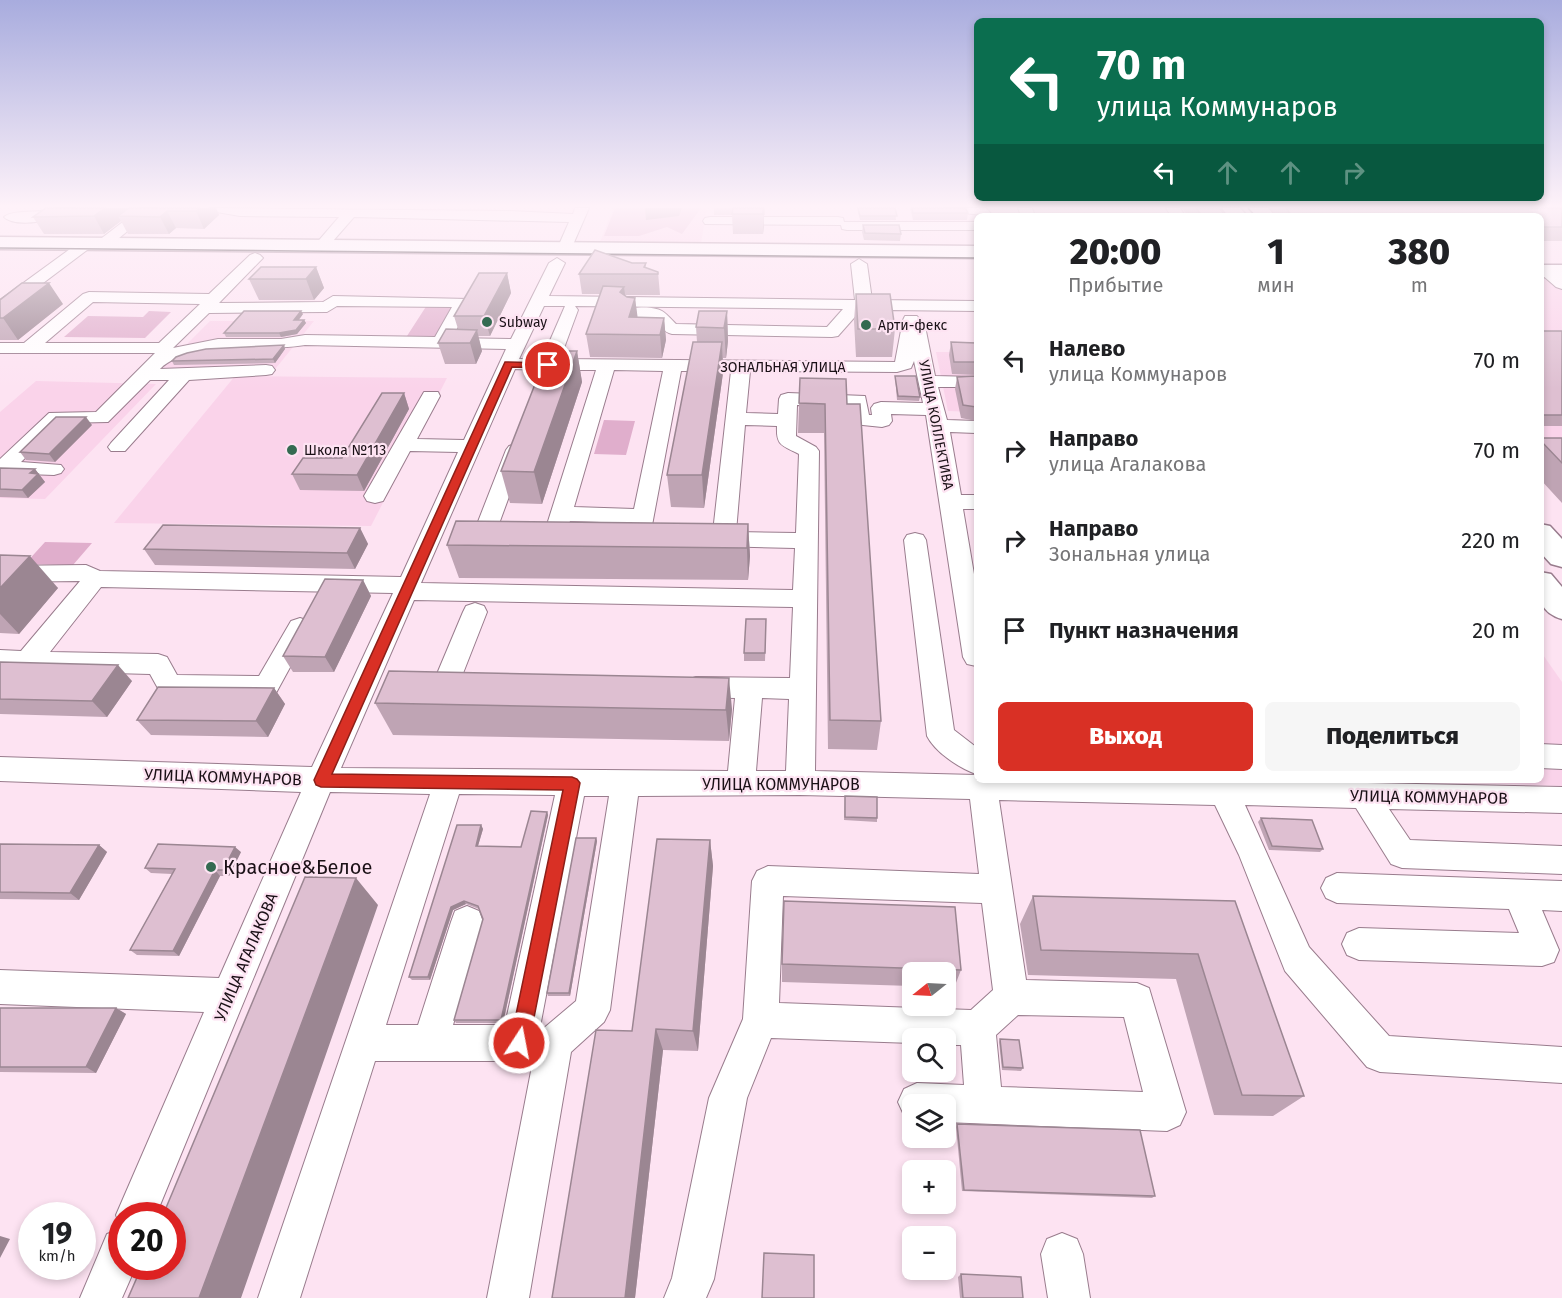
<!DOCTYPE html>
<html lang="ru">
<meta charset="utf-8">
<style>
:root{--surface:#fff;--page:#f6f6f6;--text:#202124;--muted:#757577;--accent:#d93025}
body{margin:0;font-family:"Fira Sans",sans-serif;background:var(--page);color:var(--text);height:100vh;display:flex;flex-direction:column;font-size:22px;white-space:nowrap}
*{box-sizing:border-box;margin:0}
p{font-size:20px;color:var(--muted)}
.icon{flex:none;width:33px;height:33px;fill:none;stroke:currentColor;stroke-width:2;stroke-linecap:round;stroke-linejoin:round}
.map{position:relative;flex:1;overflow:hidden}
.drawer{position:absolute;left:974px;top:213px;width:570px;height:570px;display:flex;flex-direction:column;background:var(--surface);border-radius:9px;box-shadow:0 3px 9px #0003}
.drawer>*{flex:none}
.guide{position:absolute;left:974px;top:18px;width:570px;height:183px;border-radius:9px;box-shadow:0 3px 9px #0003;background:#0b6e4f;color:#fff;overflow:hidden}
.needle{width:39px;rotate:252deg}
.buttons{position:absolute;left:902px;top:962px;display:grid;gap:12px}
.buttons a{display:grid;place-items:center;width:54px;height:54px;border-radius:9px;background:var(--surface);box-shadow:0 3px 9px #0003;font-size:30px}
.speed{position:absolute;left:18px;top:1202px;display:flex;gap:12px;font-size:30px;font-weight:700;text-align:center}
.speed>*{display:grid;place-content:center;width:78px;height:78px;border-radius:50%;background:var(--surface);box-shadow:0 3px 9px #0003;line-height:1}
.speed small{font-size:15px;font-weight:400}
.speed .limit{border:9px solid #d22;background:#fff;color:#111}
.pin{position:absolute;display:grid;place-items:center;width:51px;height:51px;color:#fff;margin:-26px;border:3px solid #fff;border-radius:50%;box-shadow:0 2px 6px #0007}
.me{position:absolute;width:66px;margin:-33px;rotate:11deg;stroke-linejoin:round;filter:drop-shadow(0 0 4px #0008)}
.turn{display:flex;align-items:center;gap:21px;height:126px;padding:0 24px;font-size:27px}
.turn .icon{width:78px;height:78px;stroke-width:2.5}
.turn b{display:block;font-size:42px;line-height:51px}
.lanes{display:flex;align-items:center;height:57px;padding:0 24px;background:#0003;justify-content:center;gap:30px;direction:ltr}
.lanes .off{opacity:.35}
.eta{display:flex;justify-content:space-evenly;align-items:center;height:102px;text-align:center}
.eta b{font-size:36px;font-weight:800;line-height:42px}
.button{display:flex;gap:12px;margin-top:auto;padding:12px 24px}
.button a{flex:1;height:69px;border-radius:9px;background:var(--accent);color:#fff;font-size:24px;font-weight:800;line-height:69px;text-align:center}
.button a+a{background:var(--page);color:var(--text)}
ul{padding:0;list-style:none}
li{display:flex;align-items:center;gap:18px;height:90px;padding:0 24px}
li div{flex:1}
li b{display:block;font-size:22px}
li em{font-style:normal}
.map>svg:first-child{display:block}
</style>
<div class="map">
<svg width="1562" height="1298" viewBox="0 0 1562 1298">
<rect width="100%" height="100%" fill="#fde3f2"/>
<!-- built -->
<path fill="#fad3ea" d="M613,208H707L701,243L600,242Z
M1540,279H1562V439L1541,438Z
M210,321H314L272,373L152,379Z
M936,352H976V412L948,411Z
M235,376L447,378L371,526L114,523Z
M36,381L156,384L45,499L0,498V412Z
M1541,652L1562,682V786L1486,783L1484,780H1540Z"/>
<!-- green -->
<path fill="#e0aecc" d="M615,208H701L682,234L667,227L639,236H604Z
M427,305H457L439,337L407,336Z
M149,311L171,312L145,338L64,337L88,316L143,317Z
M604,420L635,421L626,455L594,454Z
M45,542L92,543L73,565L25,564Z"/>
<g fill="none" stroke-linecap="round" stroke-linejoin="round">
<!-- minor casing -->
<g stroke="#997c8d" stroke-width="2">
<path id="minor" d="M58,208H75C64,220 16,229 4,217C12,209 43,214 58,208Z
M141,208H156L108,247H98L96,244L98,241Z
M209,208L510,211L573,214L575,208H589L572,247L565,251L558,247L569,222L354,217L326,249L321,250L314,246L339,217L240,216L211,211Z
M945,208H986L993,216L952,212Z
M1018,208H1032L1035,216H1021Z
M1166,208H1180L1185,216H1171Z
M710,217H838L843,218L844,222H976V230H847L842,229L841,225L705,224L703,221L705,218Z
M86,240L91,241L93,244L91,247L6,311L0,313V300L81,241Z
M255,253L260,255L263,258L260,261L219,303L323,302L333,296L469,299L471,302L452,338L511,339L549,263L557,258L565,263L549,296L855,300L851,264L859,259L867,264L872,300L976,301V311L888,310L886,314L880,315L861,310L838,336L832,337L672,334C663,332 660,325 652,320C643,315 632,322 625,313C631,306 653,306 662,311C667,314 672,320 676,324L827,327L843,309L575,306L578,310L560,359L895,362L903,320L905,316H917L925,326L935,376L976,377V387H938L947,420L976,421V433L950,432L961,495H976V509H963L976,586V666L967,664L963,657L926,415L891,414L892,421L889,425L882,427L853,424L850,420L849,406L797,405L796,436L816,447L819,451L815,771L976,775V780H1226L1562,787V813L1389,809L1410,840L1562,846V874L1402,868L1391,864L1356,808L1245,805L1309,947L1389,1036L1562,1047V1083L1380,1072L1367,1067L1285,971L1239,855L1215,805L999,800L1026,980L1137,983L1149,988L1186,1112L1180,1125L1167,1131L945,1122V1104H912V1119L904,1115L898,1102L904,1089L917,1083L964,1085L961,1045H945V1038H912V1043L771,1038L747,1098L714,1279L706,1298H664L672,1278L709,1098L743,1019L752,881L757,871L768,866L979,874L970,799L800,795L638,796L610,1010L604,1022L571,1052L529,1298H487L533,1061H375L300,1298H258L430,794L330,792L156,1215H122V1266H136L122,1298H80L107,1234L121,1229L116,1215L204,1012L0,1004V970L219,978L301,792L0,781V757L312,767L393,593L101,587L50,652L158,654L167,657L177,675L259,676L291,621L300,618L309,621L312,627L276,693L267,696L169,695L160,692L150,674L0,670V650L21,651L80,581L0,582V566L86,565L100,571L401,577L458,452L410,451L383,501L375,503L367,501L364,496L424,392H438L440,396L417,439L464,440L506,349L305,345C266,352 187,341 160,369L266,365L272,366L275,370L272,374L266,375L189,380L125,451H111L108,447L111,443L169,380H150L108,422L61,423L21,462L61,465L64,469L61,473L54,475L0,473V459L49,413L96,412L155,353H0V343H24L83,294L89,292L209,294L250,255ZM93,302L200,304L159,343H45ZM337,306L452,307L435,337L305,335L281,339H218L173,348L209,313L327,312ZM544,306H565L542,359H519ZM914,361L923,403L881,402L874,404L871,408L872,415H869L865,396L788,393L781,395L779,399L778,414L746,413L750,371L897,372L911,368ZM515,369L538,370L534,380L537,384H549L556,370H596L544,534L547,539L555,541L563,539L570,521L631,523L628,536L631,541L639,543L647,541L650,536L681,371H731L713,532L707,534L704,539L707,544L715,546L795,548L793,590L421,583ZM614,370L663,371L634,509L574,507ZM745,425L777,426C776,446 782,445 799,454L796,533L736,532ZM414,600L793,607L790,678L696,677L687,680L683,687L687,694L696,697L735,698L728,771L341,768ZM762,698L789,699L786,771H756ZM459,794L555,795L505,1025H453L483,922L479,911L467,906L455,911L451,922L418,1025H386ZM584,796H609L576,1001L544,1028L540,1027ZM783,896L982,903L993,990L971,1010L779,1003ZM1018,1015L1124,1017L1143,1092L1001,1087L996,1035Z
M1546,266L1562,276V289L1556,287L1541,274V268Z
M516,444L523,446L526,450L496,532L493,537L485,539L477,537L474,532L506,450L509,446Z
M915,533L923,535L926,540L954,730L976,747V774C959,768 935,752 927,736L904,540L907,535Z
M475,603L484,606L487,612L460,681L456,688L447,691L438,688L434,681L463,612L466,606Z
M1540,744L1562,745V769L1540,768Z
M1337,873L1562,881V911L1542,910L1559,950L1554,962L1542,966L1359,960L1347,955L1342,944L1347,933L1359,928L1519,933L1509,909L1337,903L1326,898L1321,888L1326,878Z
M1062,1233L1077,1239L1083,1254L1090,1298H1048L1041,1254L1047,1239Z"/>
</g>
<!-- major casing -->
<g stroke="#997c8d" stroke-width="3">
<path id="major" d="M1222,208H1240L1247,216H1228Z
M1249,208H1268L1275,216H1256Z
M0,237L976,246V258L0,249Z
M1540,265H1562V277H1540Z
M1540,524L1550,526L1562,539V567L1551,564L1540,552Z
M1540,572L1551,574L1562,587V619C1536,611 1540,594 1540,572Z"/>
</g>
<!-- minor -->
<use href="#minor" fill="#fff" fill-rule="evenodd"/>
<!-- major -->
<use href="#major" fill="#fff" fill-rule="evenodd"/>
<!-- tram -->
<path stroke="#33272e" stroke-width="1.5" d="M1248,208L1255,216
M0,248L976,258"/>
</g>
<!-- wall -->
<path fill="#bfa4b4" d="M216,208L219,215L204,229L176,228L169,234H128L121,221L104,234H44L33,217Z
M714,208H765V215H764L763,234H733L732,215H714Z
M857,208H895L896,220H860Z
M910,208H957L968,213L967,220H913Z
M1182,208H1219L1226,216H1188Z
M1270,208H1562V241H1540V216H1276Z
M863,225L901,234L900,241L864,240L862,232Z
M646,263V268L658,272L660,295H625V296L627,297L635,298L637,317L664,318L666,340L662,358L590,357L586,334L600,294H582L579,274Z
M316,267L324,288L314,300H259L249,279Z
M507,273L511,293L490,336H478L482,351L476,364H445L438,343L458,329L454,316Z
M856,294L895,329L892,357H856L854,321Z
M0,300L63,304L18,340H0Z
M727,311L728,341L726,358H723V373L704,508L671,507L667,475L697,342L696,327Z
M303,314L299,320H304L306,323L297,334L281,337H226L224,333Z
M1540,331H1562V426H1540Z
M951,342L976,343V375L952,374L949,355Z
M284,345L285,349L275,363L174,365L172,361Z
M577,351L582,382L542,504L510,503L501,471Z
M895,376L920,397L919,401L897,400Z
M976,376V421L961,418L955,389L957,377Z
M800,378L847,404L881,721L877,750L828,749L824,433H798Z
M404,393L409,409L364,491L300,490L292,474L342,458Z
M92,425L55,462L26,460L20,452Z
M1540,438H1562V503L1540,479Z
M0,468L35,469L45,482L28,498L0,497Z
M748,524L750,556L748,580L459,578L447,545Z
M360,528L368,544L355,569L155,565L144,549Z
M0,555L58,588L19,634L0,633Z
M363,580L371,596L334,672H293L283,656Z
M766,627L765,661H744V653Z
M0,662L132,681L107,717L0,714Z
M274,688L285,704L268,737L151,735L137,720Z
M375,703L732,709L729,741L393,735Z
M845,796L877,818V822L844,820Z
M547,812L548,815L503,1023H456L454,1020L483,919L479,909L466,904L453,910L430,980H412L409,977L481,825L483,829L478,846L521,847Z
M1261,818L1323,849L1320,852L1269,850L1258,822Z
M596,838L597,841L570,996H548L547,993Z
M710,840L713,866L698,1051L663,1050L635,1298H552L632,1031Z
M0,844L99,845L107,852L79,900L0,899Z
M241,852L229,876H220L179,956L137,955L130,950L172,874L151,873L145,868Z
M1033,896L1235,901L1304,1096L1273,1116L1214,1115L1176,979L1028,975L1020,924Z
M782,964L961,970L954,988L945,987V972H912V986L782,982Z
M0,1008H116L126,1014L96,1073L0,1072Z
M1000,1039L1023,1068L1021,1071L1002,1070L999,1042Z
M957,1124L1155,1196L1152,1198L962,1191L956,1127Z
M961,1274L1023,1298H960L958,1277Z"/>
<!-- shaded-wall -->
<path fill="#9b8692" d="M105,208H138L118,216L121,221L104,234L94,216Z
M199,208H216L219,215L204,229L196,211Z
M645,208H682L679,216L646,220Z
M763,208L764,227L763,234Z
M167,211L176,228L169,234L160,217Z
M316,267L324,288L314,300L306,279Z
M507,273L511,293L490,336L484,316Z
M49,283L63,304L18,340L3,318Z
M624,287L627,309L620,292Z
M635,298L638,320L629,317Z
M301,311L303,314L296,323L294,320Z
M727,311L728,341L726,358L724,328Z
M664,318L666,340L662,358L660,335Z
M304,320L306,323L297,334L281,337L279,333Z
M477,330L482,351L476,364L470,343Z
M722,342L723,373L704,508L702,475Z
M284,345L285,349L275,363L273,359Z
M577,351L582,382L542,504L534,472Z
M404,393L409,409L364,491L357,475Z
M86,417L92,425L55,462L49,454Z
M35,469L45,482L28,498L22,490L30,473Z
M748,524L750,556L748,580L747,548Z
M360,528L368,544L355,569L347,553Z
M30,556L58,588L19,634L0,614V588Z
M363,580L371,596L334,672L325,657Z
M118,665L132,681L107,717L92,701Z
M729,678L732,709L729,741L726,710Z
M274,688L285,704L268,737L256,721Z
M547,812L548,815L503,1023L501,1020Z
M481,825L483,829L477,849L476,846Z
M596,838L597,841L570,996L569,993Z
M710,840L713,866L698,1051L693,1031Z
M99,845L107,852L79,900L70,893Z
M235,847L241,852L229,876L223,870Z
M215,870L220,876L179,956L173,951Z
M356,878L378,905L241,1298H199Z
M464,901L466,904L453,910L430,980L428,977L451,907Z
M116,1008L126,1014L96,1073L86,1067Z
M656,1029L663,1050L635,1298H625Z
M0,1236L10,1239L0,1258Z"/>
<!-- building -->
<path fill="#debfd1" stroke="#9b8692" stroke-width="1.5" d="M46,208H105L94,216L33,217Z
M129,208H199L196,211H167L160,217L118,216Z
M733,208H763V214H732Z
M858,208H895L897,216H860Z
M912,208H957L966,209L968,213H913Z
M1196,208H1219L1226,216H1202Z
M1286,208H1562V227H1540V216H1367L1291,215Z
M863,225H899L901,234L865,233Z
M595,250L632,263H646L644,267L658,272V274H579Z
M261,267H316L306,279H249Z
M479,273H507L484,316H454Z
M22,283H49L3,318H0V300Z
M603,286L624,287L620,292L627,297L635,298L629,317L664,318L660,335L586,334Z
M856,294H890L895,329H858Z
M244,311H301L294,320H304L296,330L279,333H224Z
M699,311H727L724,328L696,327Z
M446,329L477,330L470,343H438Z
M1540,331H1562V415H1540Z
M693,342H722L702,475H667Z
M951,342L976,343V362H954Z
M284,345L273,359L172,361L176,357L187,353L206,349Z
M548,351H577L534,472L501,471Z
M895,376H916L920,397L898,396Z
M976,376V407L963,405L957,377Z
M800,378L846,379L847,404H860L881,721L830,720L825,404L799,403Z
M382,393H404L357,475L292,474L303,458H342Z
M56,417H86L49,454L20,452Z
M1540,438H1562V463L1540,440Z
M0,468L35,469L30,473L38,474L22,490L0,489Z
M456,521L748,524L747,548L447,545Z
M163,525L360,528L347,553L144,549Z
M0,555L30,556L0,588Z
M325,579L363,580L325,657L283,656Z
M746,619H766L765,653H744Z
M0,662L118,665L92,701L0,699Z
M389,671L729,678L726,710L375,703Z
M158,687L274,688L256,721L137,720Z
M845,796L877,797V818L845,817Z
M531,811L547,812L501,1020H454L483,919L478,906L464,901L451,907L428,977H409L457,825H481L476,846L521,847Z
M1261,818L1312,820L1323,849L1272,846Z
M576,838H596L569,993H547Z
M657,839L710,840L693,1031L656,1029L625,1298H552L596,1030L632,1031Z
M0,844L99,845L70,893L0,892Z
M158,844L235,847L223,870H215L173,951L130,950L175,869L145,868Z
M305,877L356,878L199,1298H128L142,1266H172V1215H163Z
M1033,896L1235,901L1304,1096L1242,1095L1198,954L1041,950Z
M784,901L955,907L961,970L782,964Z
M0,1008H116L86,1067H0Z
M1000,1039L1019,1040L1023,1068L1003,1067Z
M957,1124L1140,1130L1155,1196L964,1190Z
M764,1253L814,1255V1298H762Z
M961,1274L1021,1277L1023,1298H963Z"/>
<!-- sky -->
<linearGradient id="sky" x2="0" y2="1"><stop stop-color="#a8acde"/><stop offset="0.53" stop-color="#fef2f9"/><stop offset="1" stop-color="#fef2f9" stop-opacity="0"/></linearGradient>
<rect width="1562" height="389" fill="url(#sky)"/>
<!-- route -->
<path fill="#d93025" stroke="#8d1f18" stroke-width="1.5" d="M505,362L548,363L553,365L548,368L512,367L332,774L572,777L577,779L580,783L529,1043L526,1050L519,1053L512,1050L510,1043L563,790L321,787L316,785L314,780Z"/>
<!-- markers -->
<g fill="#346a51" stroke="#fde3f2" stroke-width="2">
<circle cx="487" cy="322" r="6"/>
<circle cx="866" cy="325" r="6"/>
<circle cx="292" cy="450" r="6"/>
<circle cx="211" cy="867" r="6"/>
</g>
<g text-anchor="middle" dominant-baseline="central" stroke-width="4.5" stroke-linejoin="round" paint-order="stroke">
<!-- far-poi labels -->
<g font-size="14" fill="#1a1016" stroke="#fde3f2" text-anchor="start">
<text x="499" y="322">Subway</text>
<text x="878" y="325">Арти-фекс</text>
<text x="304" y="450">Школа №113</text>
</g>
<!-- far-street labels -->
<g font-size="14" fill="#1a1016" stroke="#fde3f2">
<text x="783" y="367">ЗОНАЛЬНАЯ УЛИЦА</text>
<text transform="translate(936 425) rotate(79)">УЛИЦА КОЛЛЕКТИВА</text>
</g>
<!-- street labels -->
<g font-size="16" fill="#1a1016" stroke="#fde3f2">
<text transform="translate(223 777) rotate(2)">УЛИЦА КОММУНАРОВ</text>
<text x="781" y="784">УЛИЦА КОММУНАРОВ</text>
<text transform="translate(1429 797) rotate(1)">УЛИЦА КОММУНАРОВ</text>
<text transform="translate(246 957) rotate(-67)">УЛИЦА АГАЛАКОВА</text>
</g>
<!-- near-poi labels -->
<g font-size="20" fill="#1a1016" stroke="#fde3f2" text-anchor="start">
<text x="223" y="867">Красное&amp;Белое</text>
</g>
</g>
</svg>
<div class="buttons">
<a><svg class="needle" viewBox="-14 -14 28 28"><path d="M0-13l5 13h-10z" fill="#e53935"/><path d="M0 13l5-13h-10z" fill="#757577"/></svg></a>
<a><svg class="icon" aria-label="search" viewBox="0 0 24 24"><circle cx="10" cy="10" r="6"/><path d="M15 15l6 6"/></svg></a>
<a><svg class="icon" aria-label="layers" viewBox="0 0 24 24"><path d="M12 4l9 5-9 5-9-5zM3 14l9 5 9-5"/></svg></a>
<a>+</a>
<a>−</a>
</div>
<div class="speed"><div>19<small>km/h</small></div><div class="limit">20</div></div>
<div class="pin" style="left:548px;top:365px;background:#d93025"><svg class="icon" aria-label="arrive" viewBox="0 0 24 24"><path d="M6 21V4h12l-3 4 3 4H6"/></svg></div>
<svg class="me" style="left:519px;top:1043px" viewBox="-20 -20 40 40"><circle r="17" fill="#d93025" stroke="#fff" stroke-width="3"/><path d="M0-11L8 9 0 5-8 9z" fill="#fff"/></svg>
<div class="guide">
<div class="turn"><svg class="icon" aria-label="left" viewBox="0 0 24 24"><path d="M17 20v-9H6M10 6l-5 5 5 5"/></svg><div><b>70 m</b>улица Коммунаров</div></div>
<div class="lanes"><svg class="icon" aria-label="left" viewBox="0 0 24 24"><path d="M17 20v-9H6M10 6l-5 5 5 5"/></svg><svg class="icon off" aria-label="ahead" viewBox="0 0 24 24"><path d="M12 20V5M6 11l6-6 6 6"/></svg><svg class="icon off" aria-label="ahead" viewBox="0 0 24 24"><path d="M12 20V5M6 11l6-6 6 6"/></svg><svg class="icon off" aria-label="right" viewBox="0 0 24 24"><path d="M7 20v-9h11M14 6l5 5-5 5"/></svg></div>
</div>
<section class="drawer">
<div class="eta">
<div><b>20:00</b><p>Прибытие</p></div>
<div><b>1</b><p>мин</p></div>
<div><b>380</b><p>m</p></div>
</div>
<ul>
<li><svg class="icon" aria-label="left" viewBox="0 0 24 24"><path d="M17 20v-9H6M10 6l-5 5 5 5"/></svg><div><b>Налево</b><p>улица Коммунаров</p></div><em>70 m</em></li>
<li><svg class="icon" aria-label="right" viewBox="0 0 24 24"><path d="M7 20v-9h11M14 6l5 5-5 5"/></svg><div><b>Направо</b><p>улица Агалакова</p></div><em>70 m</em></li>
<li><svg class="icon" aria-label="right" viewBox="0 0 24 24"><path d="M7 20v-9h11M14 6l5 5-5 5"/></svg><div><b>Направо</b><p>Зональная улица</p></div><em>220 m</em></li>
<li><svg class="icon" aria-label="arrive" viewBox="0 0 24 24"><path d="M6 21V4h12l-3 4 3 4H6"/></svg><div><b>Пункт назначения</b></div><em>20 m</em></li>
</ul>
<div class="button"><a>Выход</a><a>Поделиться</a></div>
</section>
</div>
